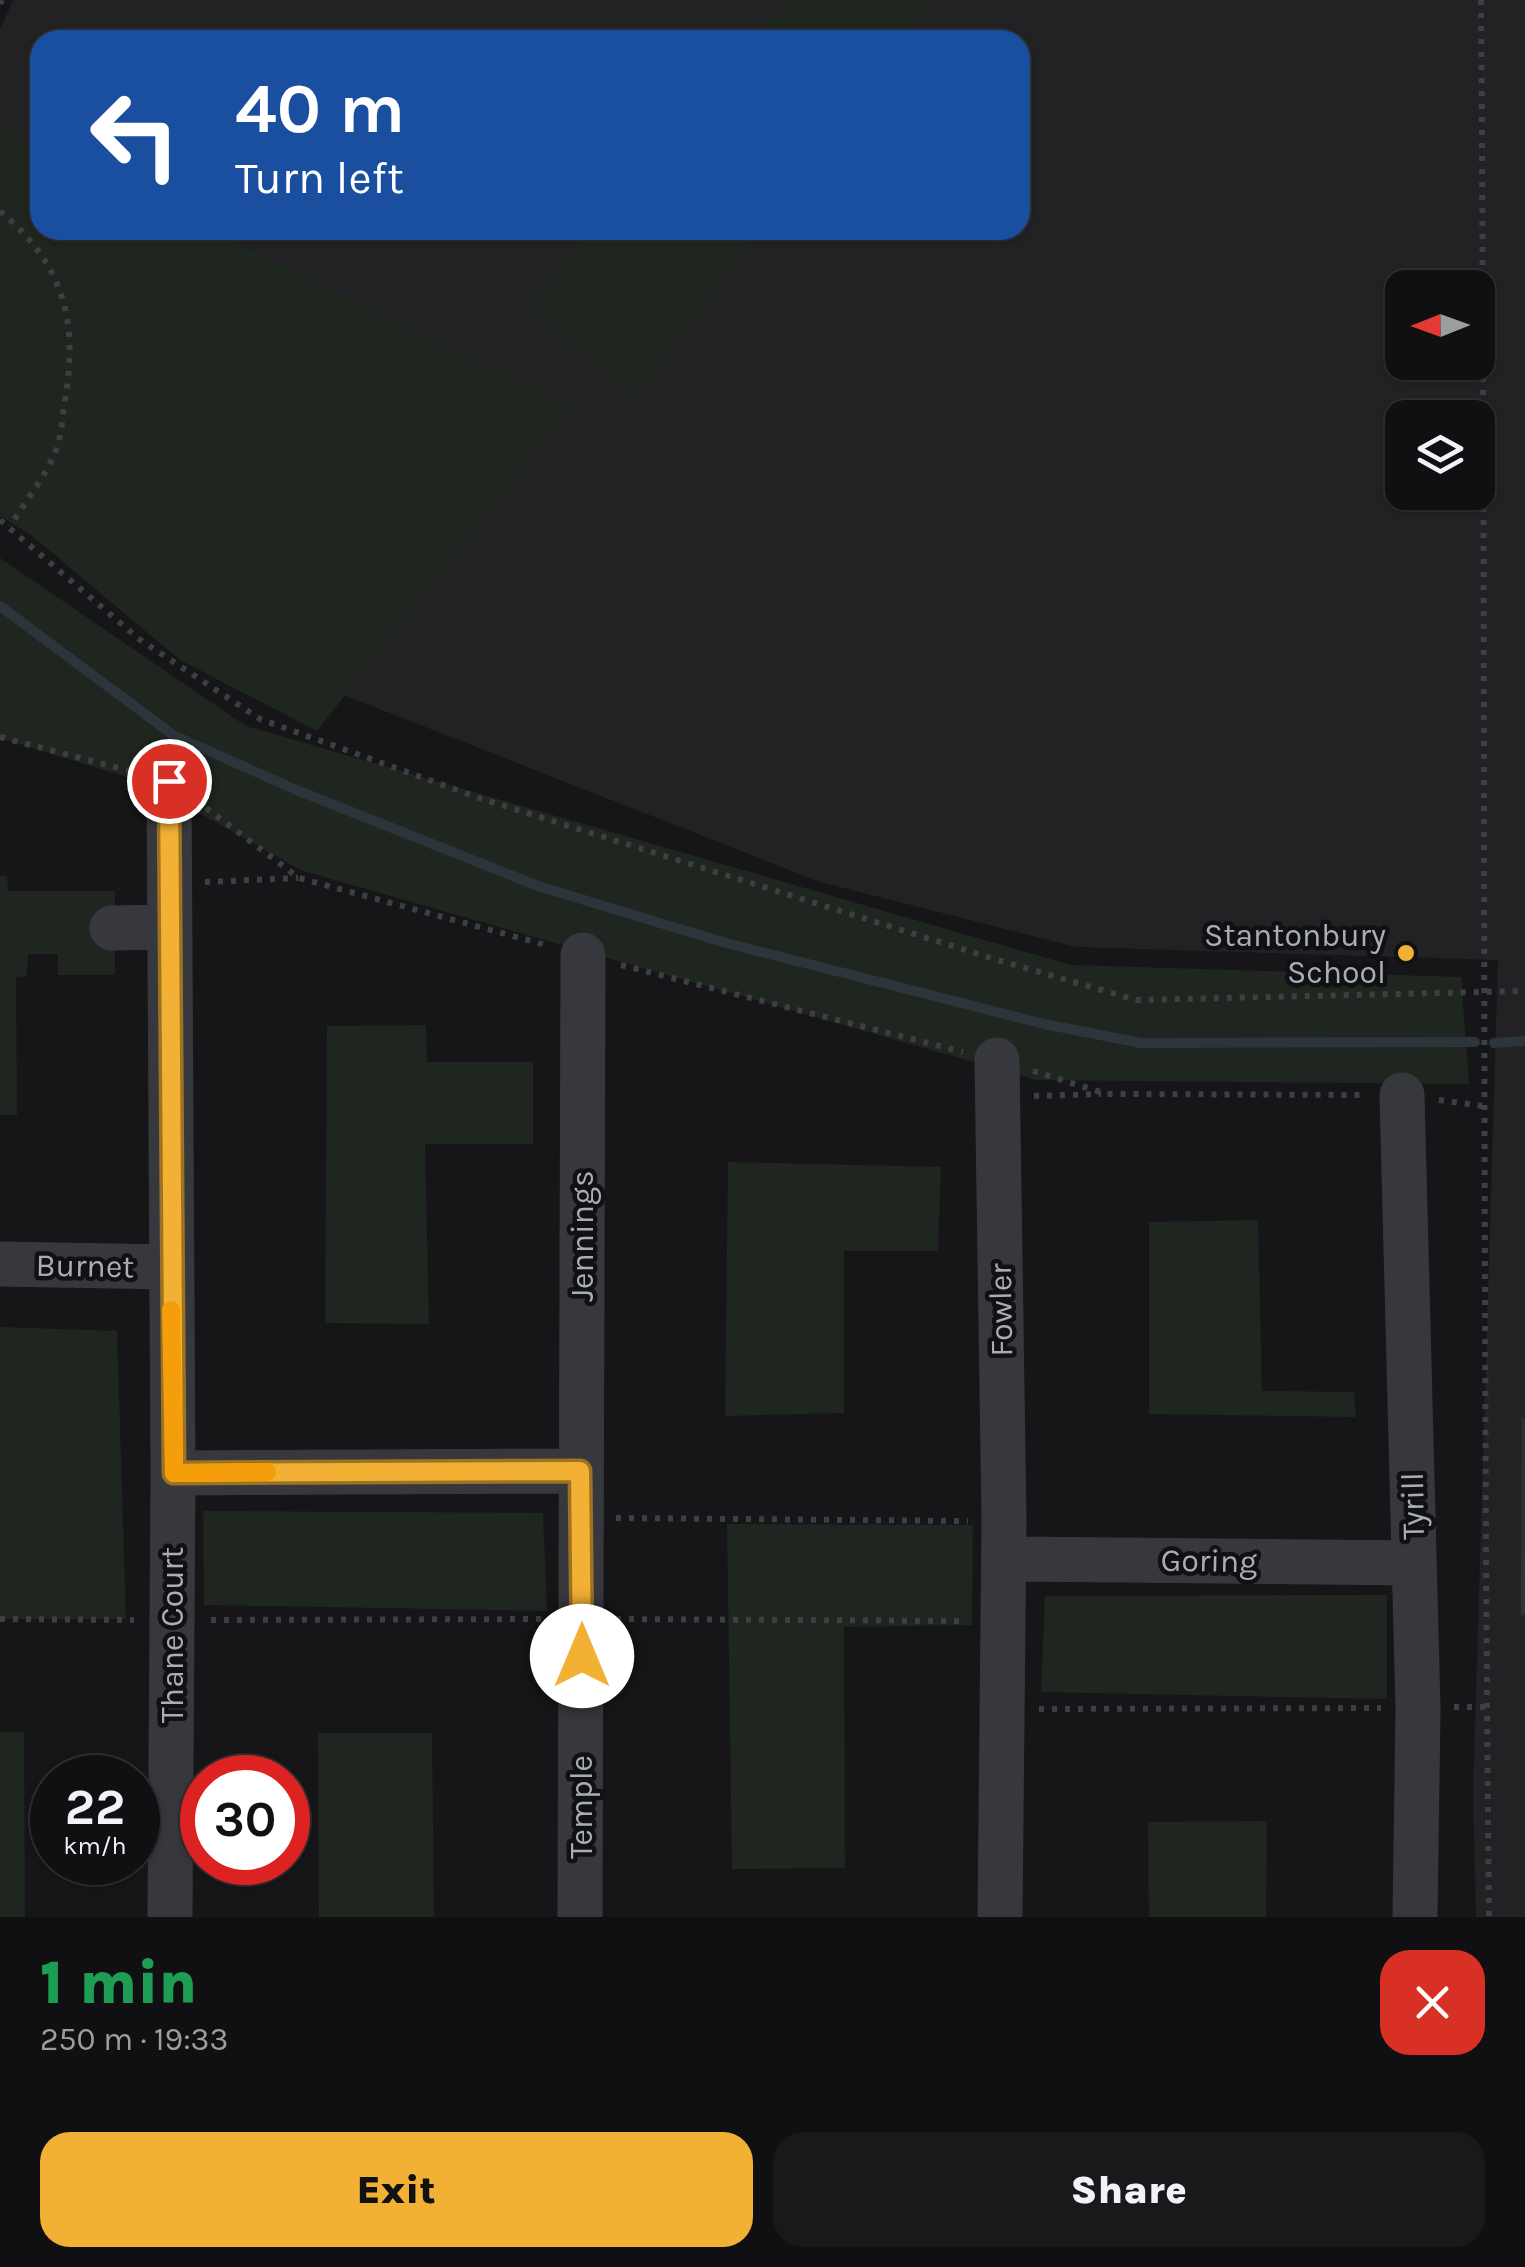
<!DOCTYPE html>
<meta charset="utf-8">
<style>
:root{--surface:#101012;--page:#19191b;--text:#f1f3f6;--muted:#9c9d9f;--line:#303032;--accent:#f2b134}
body{margin:0;font-family:Karla,sans-serif;background:var(--page);color:var(--text);height:100vh;display:flex;flex-direction:column;font-size:38px;white-space:nowrap}
*{box-sizing:border-box;margin:0}
p{font-size:32px;color:var(--muted)}
.icon{flex:none;width:55px;height:55px;fill:none;stroke:currentColor;stroke-width:2;stroke-linecap:round;stroke-linejoin:round}
.map{position:relative;height:1917px;overflow:hidden}
.side{display:flex;flex-direction:column;background:var(--surface);flex:1}
.side>*{flex:none}
.hud{position:absolute;left:30px;top:30px;width:1000px;height:210px;border-radius:30px;box-shadow:0 2px 8px #0004,0 0 0 2px var(--line);background:#1a4fa0;color:#fff;overflow:hidden}
.needle{width:65px;rotate:269deg}
.fabs{position:absolute;left:1385px;top:270px;display:grid;gap:20px}
.fabs a{display:grid;place-items:center;width:110px;height:110px;border-radius:20px;background:var(--surface);box-shadow:0 2px 8px #0004,0 0 0 2px var(--line);font-size:50px}
.speed{position:absolute;left:30px;top:1755px;display:flex;gap:20px;font-size:50px;font-weight:700;text-align:center}
.speed>*{display:grid;place-content:center;width:130px;height:130px;border-radius:50%;background:var(--surface);box-shadow:0 2px 8px #0004,0 0 0 2px var(--line);line-height:1}
.speed small{font-size:25px;font-weight:400}
.speed .limit{border:15px solid #d22;background:#fff;color:#111}
.pin{position:absolute;display:grid;place-items:center;width:85px;height:85px;color:#fff;margin:-42px;border:5px solid #fff;border-radius:50%;box-shadow:0 2px 10px #0007}
.me{position:absolute;width:110px;margin:-55px;rotate:0deg;stroke-linejoin:round;filter:drop-shadow(0 0 8px #0008)}
.turn{display:flex;align-items:center;gap:35px;height:210px;padding:0 40px;font-size:45px}
.turn .icon{width:130px;height:130px;stroke-width:2.5}
.turn b{display:block;font-size:70px;line-height:85px}
.round{display:grid;place-items:center;flex:none;width:105px;height:105px;border-radius:30px;background:var(--page)}
.overview{display:flex;align-items:center;justify-content:space-between;height:170px;padding:0 40px}
h1{font-size:60px;font-weight:800;line-height:75px;color:#1e9e55}
.action{display:flex;gap:20px;margin-top:auto;padding:20px 40px}
.action a{flex:1;height:115px;border-radius:30px;background:var(--accent);color:#111;font-size:40px;font-weight:800;line-height:115px;text-align:center}
.action a+a{background:var(--page);color:var(--text)}
.map>svg:first-child{display:block}
</style>
<div class="map">
<svg width="1525" height="1917" viewBox="0 0 1525 1917">
<rect width="100%" height="100%" fill="#161618"/>
<!-- built -->
<path fill="#222225" fill-rule="evenodd" d="M13,0H1525V1917H1476L1473,1793L1498,960L1076,947L820,882L234,652L0,495V30ZM40,40H1020V230H40ZM1402,288H1478V362H1402ZM1402,418H1478V492H1402Z"/>
<!-- green -->
<path fill="#1e261f" d="M786,0H935L905,40H752Z
M0,128L40,147V230H211L573,406L317,731L180,660L31,535L0,516Z
M592,230H762L635,399L527,307Z
M0,558L246,726L1071,965L1461,977L1469,1084L1036,1080L303,871L143,782L0,738Z
M0,876H7L8,891H115V975H58V954H28L27,976L16,977L17,1115H0Z
M426,1025L427,1062H533V1144H425L429,1324L325,1323L327,1026Z
M728,1162L941,1167L938,1251H844V1413L725,1416Z
M1258,1220L1262,1391L1354,1392L1356,1417L1149,1414V1222Z
M0,1327L117,1331L126,1619H0Z
M203,1511L543,1513L547,1611L204,1605Z
M727,1524L973,1525L972,1625L844,1627L845,1868L732,1869Z
M1387,1595V1699L1041,1692L1045,1596Z
M0,1732H24L25,1917H0Z
M318,1733H432L434,1917H319Z
M1267,1821L1266,1917H1149L1148,1822Z"/>
<g fill="none" stroke-linecap="round" stroke-linejoin="round">
<!-- stream -->
<path stroke="#2c353c" stroke-width="10" d="M0,606L173,735L294,789L538,886L726,943L1044,1024L1141,1043L1475,1042
M1494,1043L1525,1041"/>
</g>
<!-- building -->
<path fill="#404145" stroke="#303034" stroke-width="2.5" d="M1523,1420H1525V1614H1522Z"/>
<g fill="none" stroke-linecap="round" stroke-linejoin="round">
<!-- path -->
<path stroke="#3d3f44" stroke-width="6" stroke-dasharray="5 8" stroke-linecap="butt" d="M1481,0C1486,639 1482,1278 1489,1917
M0,4L2,0
M0,211C66,267 79,323 64,407C62,421 61,439 55,453C44,478 25,502 10,526
M0,520L139,639L260,719L479,798L991,958L1136,1000L1525,991
M0,737L134,772
M206,808L299,878L546,945
M205,882L298,878
M621,965L963,1052
M1033,1071L1107,1094L1367,1095
M1034,1096L1101,1094
M1439,1100L1482,1106
M616,1518L968,1521
M0,1619L134,1620
M616,1619L964,1621
M211,1620L544,1619
M1454,1707H1487
M1039,1709L1381,1708"/>
<!-- minor -->
<path stroke="#37383d" stroke-width="45" d="M169,781L173,1473L170,1917
M112,928L169,927
M997,1060L1004,1521L1000,1917
M1402,1095L1418,1708L1415,1917
M0,1264L170,1267
M173,1473L580,1471
M1004,1559L1414,1563
M580,1917L583,955"/>
</g>
<g fill="none" stroke-linecap="round" stroke-linejoin="round">
<!-- route casing -->
<g stroke="#9d7322" stroke-width="25">
<path id="route" d="M169,781L174,1473L580,1471L582,1656"/>
</g>
<!-- route -->
<use href="#route" stroke="#f2b134" stroke-width="18"/>
<!-- slow -->
<path stroke="#f59e0b" stroke-width="18" d="M171,1310L174,1473L267,1472"/>
</g>
<!-- markers -->
<circle fill="#f2b134" stroke="#111113" stroke-width="4" cx="1406" cy="953" r="10"/>
<g text-anchor="middle" dominant-baseline="central" stroke-width="9" stroke-linejoin="round" paint-order="stroke">
<!-- poi labels -->
<g font-size="32" fill="#a8adb8" stroke="#111113" text-anchor="end">
<text x="1386" y="935">Stantonbury<tspan x="1386" dy="37">School</tspan></text>
</g>
<!-- street labels -->
<g font-size="32" fill="#a8adb8" stroke="#111113">
<text transform="translate(582 1236) rotate(-90)">Jennings</text>
<text transform="translate(85 1266) rotate(1)">Burnet</text>
<text transform="translate(1001 1310) rotate(-91)">Fowler</text>
<text transform="translate(1413 1506) rotate(-91)">Tyrill</text>
<text transform="translate(1209 1561) rotate(1)">Goring</text>
<text transform="translate(172 1635) rotate(-90)">Thane Court</text>
<text transform="translate(581 1807) rotate(-90)">Temple</text>
</g>
</g>
</svg>
<div class="fabs">
<a><svg class="needle" viewBox="-14 -14 28 28"><path d="M0-13l5 13h-10z" fill="#e53935"/><path d="M0 13l5-13h-10z" fill="#9c9d9f"/></svg></a>
<a><svg class="icon" aria-label="layers" viewBox="0 0 24 24"><path d="M12 4l9 5-9 5-9-5zM3 14l9 5 9-5"/></svg></a>
</div>
<div class="speed"><div>22<small>km/h</small></div><div class="limit">30</div></div>
<div class="pin" style="left:169px;top:781px;background:#d93025"><svg class="icon" aria-label="arrive" viewBox="0 0 24 24"><path d="M6 21V4h12l-3 4 3 4H6"/></svg></div>
<svg class="me" style="left:582px;top:1656px" viewBox="-20 -20 40 40"><circle r="19" fill="#fff"/><path d="M0-13L10 11 0 6-10 11z" fill="#f2b134"/></svg>
<div class="hud">
<div class="turn"><svg class="icon" aria-label="left" viewBox="0 0 24 24"><path d="M17 20v-9H6M10 6l-5 5 5 5"/></svg><div><b>40 m</b>Turn left</div></div>
</div>
</div>
<section class="side">
<div class="overview"><div><h1>1 min</h1><p>250 m · 19:33</p></div><a class="round" style="background:#d93025;color:#fff"><svg class="icon" aria-label="close" viewBox="0 0 24 24"><path d="M6 6l12 12M18 6L6 18"/></svg></a></div>
<div class="action"><a>Exit</a><a>Share</a></div>
</section>
